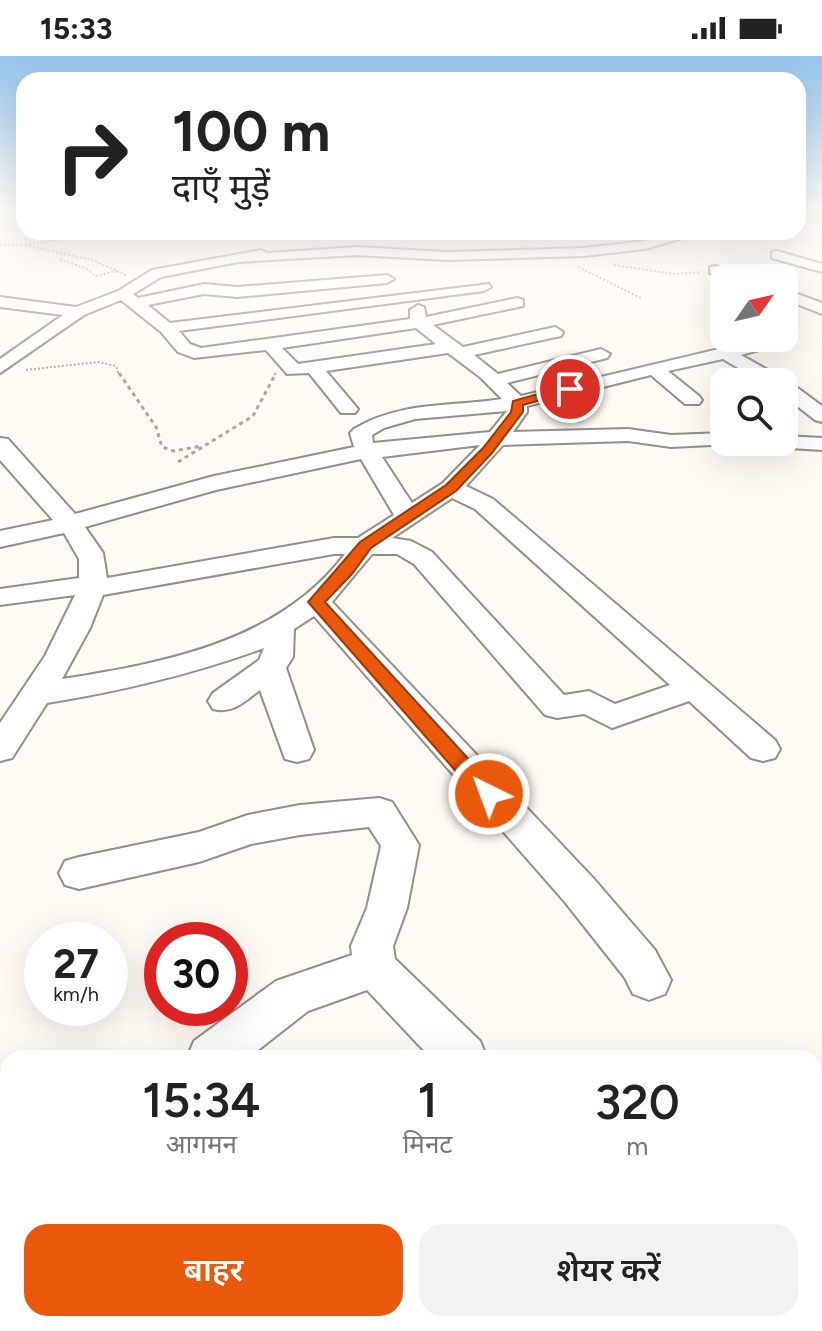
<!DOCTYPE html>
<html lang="hi">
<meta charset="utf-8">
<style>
:root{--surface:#fff;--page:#f2f2f2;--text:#222;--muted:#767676;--accent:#ea580c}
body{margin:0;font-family:Figtree,"Noto Sans Devanagari",sans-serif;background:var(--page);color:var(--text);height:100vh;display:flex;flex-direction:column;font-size:30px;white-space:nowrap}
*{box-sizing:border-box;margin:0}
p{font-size:26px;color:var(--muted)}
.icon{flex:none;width:44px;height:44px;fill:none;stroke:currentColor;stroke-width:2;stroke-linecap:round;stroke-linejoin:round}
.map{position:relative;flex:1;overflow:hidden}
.details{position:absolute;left:0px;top:994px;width:822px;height:282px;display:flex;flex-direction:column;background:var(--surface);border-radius:24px 24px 0 0;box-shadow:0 8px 32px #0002}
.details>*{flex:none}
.banner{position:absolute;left:16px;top:16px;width:790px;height:168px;border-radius:24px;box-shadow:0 8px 32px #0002;background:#fff;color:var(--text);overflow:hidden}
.needle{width:52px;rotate:56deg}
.controls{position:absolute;left:710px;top:208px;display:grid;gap:16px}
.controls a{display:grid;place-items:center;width:88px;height:88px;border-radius:16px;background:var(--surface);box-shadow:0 8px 32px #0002;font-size:40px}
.speed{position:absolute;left:24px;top:866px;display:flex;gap:16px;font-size:40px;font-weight:700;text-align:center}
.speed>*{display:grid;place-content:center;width:104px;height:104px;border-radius:50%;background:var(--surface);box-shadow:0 8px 32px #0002;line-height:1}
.speed small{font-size:20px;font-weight:400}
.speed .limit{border:12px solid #d22;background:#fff;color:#111}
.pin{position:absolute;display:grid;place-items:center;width:68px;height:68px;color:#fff;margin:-34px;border:4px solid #fff;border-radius:50%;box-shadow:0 2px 8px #0007}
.me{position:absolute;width:88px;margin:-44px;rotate:318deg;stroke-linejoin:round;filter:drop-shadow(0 0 6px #0008)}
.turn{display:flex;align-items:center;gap:28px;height:168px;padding:0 24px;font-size:36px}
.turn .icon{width:104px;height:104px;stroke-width:2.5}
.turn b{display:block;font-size:56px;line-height:68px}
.eta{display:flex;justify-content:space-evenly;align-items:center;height:136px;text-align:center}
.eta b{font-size:48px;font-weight:600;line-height:56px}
.action{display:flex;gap:16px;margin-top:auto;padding:16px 24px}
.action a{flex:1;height:92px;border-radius:24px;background:var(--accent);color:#fff;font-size:32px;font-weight:600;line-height:92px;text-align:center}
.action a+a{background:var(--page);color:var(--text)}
.status{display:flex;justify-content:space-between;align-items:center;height:56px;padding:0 40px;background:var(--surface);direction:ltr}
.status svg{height:22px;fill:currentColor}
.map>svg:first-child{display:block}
</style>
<div class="status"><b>15:33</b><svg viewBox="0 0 49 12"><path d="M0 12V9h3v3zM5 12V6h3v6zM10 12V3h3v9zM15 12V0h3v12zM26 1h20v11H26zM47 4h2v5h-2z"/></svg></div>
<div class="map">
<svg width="822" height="1275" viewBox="0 0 822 1275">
<rect width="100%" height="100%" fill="#fffaf3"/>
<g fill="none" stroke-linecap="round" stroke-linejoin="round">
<!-- minor casing -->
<g stroke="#938e86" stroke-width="4">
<path id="minor" d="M682,176H703L645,193L584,200L447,204L357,199L238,206L161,221L133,238L138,242L204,228L237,231L387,219L394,223L387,227L237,241L204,238L148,249L170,267L489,228L491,231L484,235L179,275L190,288L201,292L410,263V254L418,249L424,251L426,261L517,242L523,244V250L433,269L463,291L555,271L563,276L561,280L474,299L498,318L601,293L610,298L607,302L507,327L521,340L765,282H784V277L789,278L792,282L789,286L741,299L791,327L822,350V366L815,364L784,340V326H762L723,303L668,315L699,340L702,344L699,348H685L651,319L527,350V356L513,376L628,373L671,379L724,377V386L732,388L671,391L628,385L503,389L466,430L493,443L775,684L780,693L775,702L763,705L751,702L689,645L612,672L584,658L557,662L545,659L414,508L397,498H372L332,546L593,822L655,894L671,924L665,938L649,944L633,938L625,922L565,846L314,560L294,573L293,601L286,612L314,694L309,703L297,706L285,703L260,634C244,646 233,658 213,653L208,645L213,637L259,604L264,592C193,618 121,635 47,647L12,702L0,705V667L45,600L75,539L0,549V533L79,522V503L64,477L0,491V475L53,464L0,404V382L8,383L75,458L214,420L354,391L350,377L354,373C400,345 451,351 502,343L480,321L448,297L326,315L358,353L355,357H341L309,317L287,318L266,294L194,302L178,296L161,276L121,244L84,259L0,317V303L63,259L0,251V241L76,251L118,235L152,214L261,194L267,197L357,191L447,196L584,192L645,185ZM416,272L436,288L298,308L282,292ZM507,355L490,376L373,387L372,379L384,372L415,363ZM480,389L443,427L412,447L382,401ZM361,403L394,459L358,482H334L107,522L103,497L85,471L216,434ZM452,442L475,453L670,629L615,648L589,635L564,639L432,496L411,485L392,482ZM334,498H345C279,586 164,607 62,623L90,572L103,539Z
M777,195L822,208V216L772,202V196Z
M715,210L748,219L750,222H727L710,217V211Z
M784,233L822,247V258L784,243Z
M784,380L822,382V394L774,391L771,386H784Z
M379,742L392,746L419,789L407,852L393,890L395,903L480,985L487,1002H431L367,934L308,955L248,1002H187L194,985L276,925L352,899L351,890L367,852L381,790L369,771L300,779L251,788L199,806L79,833L65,829L59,817L65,805L79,801L199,776L248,759L300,749Z
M8,1166V1222L0,1225V1169Z"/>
</g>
<!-- path-far2 -->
<path stroke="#aaa7a1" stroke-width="2" stroke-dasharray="2 2" stroke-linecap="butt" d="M106,176L24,189L92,204L126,219
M440,177L458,183
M0,189H24
M60,203L87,213L96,220L117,215
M614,209L675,218L701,216
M578,211L641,242
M26,314L98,306L116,310L119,319
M274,319L276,317"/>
<!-- path-far1 -->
<path stroke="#aaa7a1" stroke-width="3" stroke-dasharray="4 4" stroke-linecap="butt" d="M119,317L156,371L162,391L174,395L201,390
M178,406L253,360L276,317"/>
<!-- path -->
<path stroke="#aaa7a1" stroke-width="7" stroke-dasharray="10 10" stroke-linecap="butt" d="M170,1275L173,1268
M267,1275L269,1268"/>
<!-- minor -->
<use href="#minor" fill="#fff" fill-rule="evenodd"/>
</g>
<!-- sky -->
<linearGradient id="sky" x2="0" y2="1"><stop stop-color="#95c4ed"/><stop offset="0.46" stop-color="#fffdfa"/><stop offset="1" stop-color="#fffdfa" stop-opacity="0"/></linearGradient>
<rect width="822" height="333" fill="url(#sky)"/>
<!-- route -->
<path fill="#ea580c" stroke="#983908" stroke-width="2" d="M570,329L574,330V335L523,349V356L492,397L456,435L371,492L352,518L325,546L496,733L499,738L496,744H481L308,546L360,486L446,429L483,392L511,356L513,345Z"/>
</svg>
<div class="controls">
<a><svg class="needle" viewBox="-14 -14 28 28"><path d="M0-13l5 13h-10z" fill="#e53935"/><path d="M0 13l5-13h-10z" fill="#767676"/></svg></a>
<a><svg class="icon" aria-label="search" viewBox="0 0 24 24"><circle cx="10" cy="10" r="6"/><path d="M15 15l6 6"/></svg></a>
</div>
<div class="speed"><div>27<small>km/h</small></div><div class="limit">30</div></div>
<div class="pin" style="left:570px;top:333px;background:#d93025"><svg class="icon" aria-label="arrive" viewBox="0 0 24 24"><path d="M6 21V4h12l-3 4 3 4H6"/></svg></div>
<svg class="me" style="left:489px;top:738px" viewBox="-20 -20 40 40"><circle r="17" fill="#ea580c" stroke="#fff" stroke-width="3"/><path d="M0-11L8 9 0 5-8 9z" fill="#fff"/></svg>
<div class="banner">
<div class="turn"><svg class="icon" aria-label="right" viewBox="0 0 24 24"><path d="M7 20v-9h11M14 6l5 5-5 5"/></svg><div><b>100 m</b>दाएँ मुड़ें</div></div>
</div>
<section class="details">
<div class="eta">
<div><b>15:34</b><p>आगमन</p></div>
<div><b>1</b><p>मिनट</p></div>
<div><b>320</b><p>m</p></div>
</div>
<div class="action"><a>बाहर</a><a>शेयर करें</a></div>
</section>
</div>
